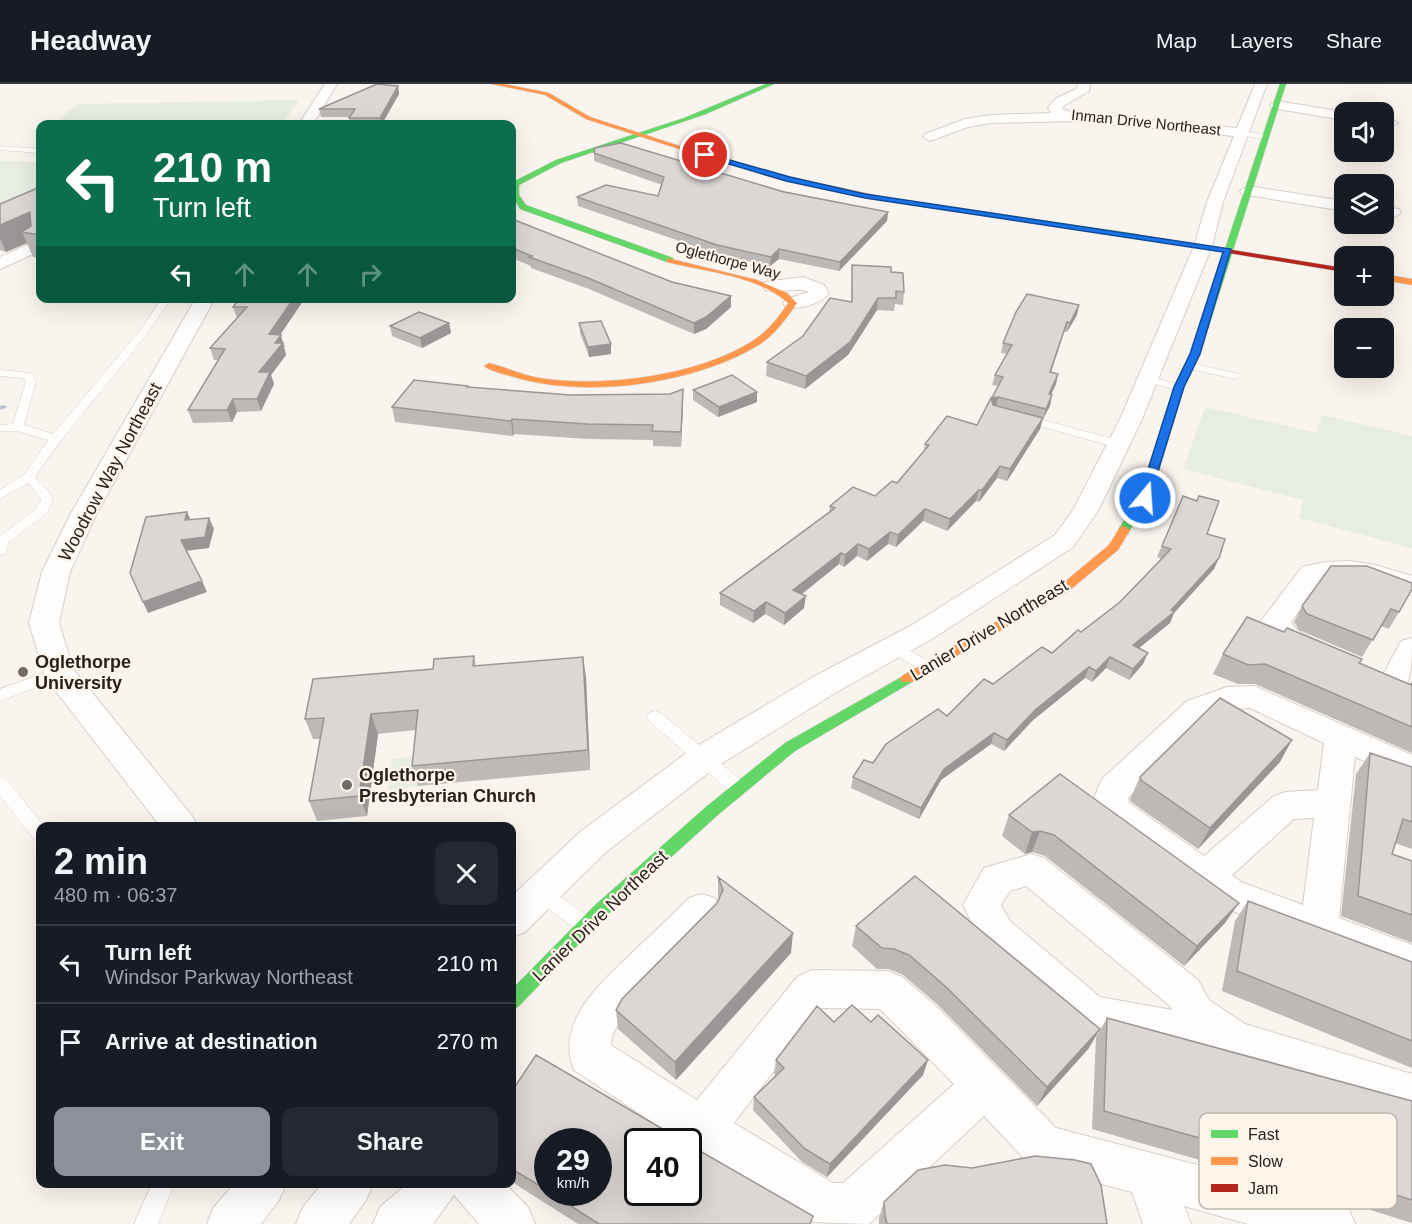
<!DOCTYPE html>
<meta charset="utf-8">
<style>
:root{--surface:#171b24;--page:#242831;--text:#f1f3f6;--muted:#9ea1a6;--line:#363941;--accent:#8c9099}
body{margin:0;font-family:Helvetica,sans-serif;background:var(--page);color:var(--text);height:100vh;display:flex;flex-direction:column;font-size:22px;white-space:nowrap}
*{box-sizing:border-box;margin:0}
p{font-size:20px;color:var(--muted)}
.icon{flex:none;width:33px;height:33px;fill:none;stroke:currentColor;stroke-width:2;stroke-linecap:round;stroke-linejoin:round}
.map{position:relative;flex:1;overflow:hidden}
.side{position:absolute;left:36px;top:738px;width:480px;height:366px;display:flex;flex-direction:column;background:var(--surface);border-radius:12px;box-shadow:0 6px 24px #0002}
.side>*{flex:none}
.banner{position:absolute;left:36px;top:36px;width:480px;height:183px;border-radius:12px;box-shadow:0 6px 24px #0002;background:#0b6e4f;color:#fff;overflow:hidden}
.tools{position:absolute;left:1334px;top:18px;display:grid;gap:12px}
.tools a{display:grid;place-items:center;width:60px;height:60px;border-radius:12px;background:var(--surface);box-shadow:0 6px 24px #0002;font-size:30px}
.speed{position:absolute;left:534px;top:1044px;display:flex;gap:12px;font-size:30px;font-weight:700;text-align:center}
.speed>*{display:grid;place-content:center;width:78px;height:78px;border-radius:50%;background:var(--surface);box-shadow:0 6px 24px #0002;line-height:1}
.speed small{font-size:15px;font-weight:400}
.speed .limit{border:3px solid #111;border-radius:9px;background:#fff;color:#111}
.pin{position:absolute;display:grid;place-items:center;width:51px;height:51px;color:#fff;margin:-26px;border:3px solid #fff;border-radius:50%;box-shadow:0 2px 6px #0007}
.me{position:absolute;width:66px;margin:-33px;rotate:18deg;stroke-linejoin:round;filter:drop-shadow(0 0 4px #0008)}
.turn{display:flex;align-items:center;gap:21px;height:126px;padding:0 18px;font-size:27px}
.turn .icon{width:78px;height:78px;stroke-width:2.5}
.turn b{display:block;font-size:42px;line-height:51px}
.lanes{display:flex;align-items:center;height:57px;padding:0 18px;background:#0003;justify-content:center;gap:30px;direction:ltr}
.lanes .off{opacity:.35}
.round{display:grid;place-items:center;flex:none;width:63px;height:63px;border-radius:12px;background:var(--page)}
.overview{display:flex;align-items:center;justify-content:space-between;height:102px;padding:0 18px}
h1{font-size:36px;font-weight:800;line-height:45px}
.primary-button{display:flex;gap:12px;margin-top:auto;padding:12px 18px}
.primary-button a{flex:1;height:69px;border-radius:12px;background:var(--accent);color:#fff;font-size:24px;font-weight:800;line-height:69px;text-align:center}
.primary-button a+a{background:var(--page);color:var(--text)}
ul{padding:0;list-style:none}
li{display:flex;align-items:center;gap:18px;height:78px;padding:0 18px;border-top:2px solid var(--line)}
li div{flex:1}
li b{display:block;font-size:22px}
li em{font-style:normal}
header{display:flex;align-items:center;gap:36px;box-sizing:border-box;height:84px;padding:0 30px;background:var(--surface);border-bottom:2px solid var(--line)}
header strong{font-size:28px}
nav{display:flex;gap:33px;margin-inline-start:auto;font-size:21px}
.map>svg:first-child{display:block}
</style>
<header>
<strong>Headway</strong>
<nav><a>Map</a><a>Layers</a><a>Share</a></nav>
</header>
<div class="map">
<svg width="1412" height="1140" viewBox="0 0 1412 1140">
<rect width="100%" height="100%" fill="#faf4ee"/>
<!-- green -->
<path fill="#e7ede2" d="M299,16L282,40H53L78,20Z
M0,77L40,78V121L0,140Z
M1205,323L1317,349L1322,331L1412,352V464L1299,434L1303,416L1183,385Z
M422,671L418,702L388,706L392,675Z"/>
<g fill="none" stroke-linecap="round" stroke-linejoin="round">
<!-- stream -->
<path fill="#bcc5d6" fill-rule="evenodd" d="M4,321L7,323L6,324L0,326V322Z"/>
<!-- lane casing -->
<g stroke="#d4cfca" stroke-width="1">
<path id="lane" d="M1243,47L1267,51L1268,53L1264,55L1240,51Z
M0,62L40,65V69L0,66Z
M162,214H171C131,278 77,330 35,393L48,406L53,417L46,430L9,458L5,470L0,471V452L36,425L41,417L38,410L28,399L0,415V406L25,390L48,356L17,347H0V341L13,340L26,297L24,294L0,292V286L31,289L36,297L24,341L53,350L143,243Z
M1189,279L1240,290L1241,292L1236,295L1185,284L1184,282Z
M1146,292L1183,301L1184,303L1179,306L1142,297L1141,295Z
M1023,331L1122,357L1124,360L1118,364L1019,336V332Z
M894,558L932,579L935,583L932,587H922L889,567L887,563Z
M59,584L64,585L67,589L64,593L0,617V605Z
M655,627L661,629L745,700L748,705L745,710L739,712L733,710L649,637L647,633L649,629Z
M0,693L6,695L44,742H40V757L34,755L0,712Z
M541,800L591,834L594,840L591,846L584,848L577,846L534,814L532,808L534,802Z
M152,1100H174L158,1140H134Z"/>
</g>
<!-- street casing -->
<g stroke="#d4cfca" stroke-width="2">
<path id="street" d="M325,0H337L313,40H299Z
M1078,0H1090L1089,7L1065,21L1062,25L1076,29L1237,44L1255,0H1267L1223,118L1212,162L1142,335L1098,427L1073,463L932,555L835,609L716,683L606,768L525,848L512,853V812L580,748L692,665L813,593L912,541L1055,451L1073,426L1120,335L1194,162L1207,118L1234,52L1075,37L991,39L968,43L930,57L923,53L925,50L965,35L991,31L1051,29L1048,24L1055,15L1076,5Z
M1277,17L1344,28H1347H1344V36L1272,24L1270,21Z
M1383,31L1398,39L1383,46Z
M1248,102L1344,117V127L1242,110L1240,107Z
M1383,123L1399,125L1401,129L1393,134L1383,133Z
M40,155V167L0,185V173Z
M803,193L824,201L829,209C821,220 800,226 786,223L783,219L786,215L809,208C795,202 780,210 765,206L763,202L765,198Z
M196,214H215L96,431L70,488L59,539L73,585L192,732L198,742H160L48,597L44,589L29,539L42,488L70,431Z
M1351,477L1375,481L1412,492V511L1363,496H1321L1291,538C1299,554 1319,552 1328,566L1324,573C1298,581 1271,561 1261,537L1302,483L1325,478Z
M1412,554C1412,574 1412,590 1404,608L1393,611L1382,608L1378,600L1401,557Z
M1254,602L1412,671V698L1355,673L1339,834L1412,861V897L1215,820L1102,737L1094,714L1102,695L1187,617L1227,603ZM1250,624L1324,659L1318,706L1286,708L1274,712L1204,772L1129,719L1128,714L1209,633L1230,625ZM1314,734L1303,821L1241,798L1232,791L1294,735Z
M1031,770L1044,774L1198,896L1209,916L1245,940L1412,990V1034L1234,977L1090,950L1076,945L982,861L963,821L984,784ZM1026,802L1170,922L1172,926L1100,913L1010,837L1001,821L1010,807Z
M702,810L715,814L721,826L715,838L622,933L613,950L611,961L697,1016L798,892L812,886L888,887L902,893L937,923L1056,1044L1331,1116L1348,1123L1355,1140H1248L1184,1122L1191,1140H1143L1132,1108L1044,1085L1028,1079L984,1032L869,1140L811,1138L688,1062V1058H682L574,986C554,937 604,896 635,866C653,849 671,832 689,814ZM822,924L880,925L954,1000L843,1099H833L734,1039Z
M234,1100H286L279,1116L261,1140H207L214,1123Z
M322,1100H373L366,1116L349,1140H296L303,1123Z
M407,1100H505L528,1123L535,1140H479L454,1111L433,1140H373L380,1123Z"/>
</g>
<!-- fast casing -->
<g stroke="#d4cfca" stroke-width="1">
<path id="fast" d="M766,0H774L706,30L561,79L519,101V111L526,121L673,174V178H667L520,125L512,111L513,98L556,76L684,34Z
M1280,0H1286L1200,270L1184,303L1151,413L1128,449H1120L1118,446L1139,413L1174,303L1190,270Z
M896,115L1137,150L1141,152L1137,154L899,119H896Z
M907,590L914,595L912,598L795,667L719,730L606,832L518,923L512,925V905L594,822L707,722L785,659Z"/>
</g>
<!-- slow casing -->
<g stroke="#d4cfca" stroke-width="1">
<path id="slow" d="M492,0H504L549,9L590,33L686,64L790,93L903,117L899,119L789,97L682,66L586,35L545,11Z
M667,174L757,196L787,209L797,219C786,235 774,252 757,262C693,300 586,315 514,293C504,290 492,288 484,282L489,279C508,284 527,293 546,295C609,303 701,291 754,256C768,247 779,233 788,219C757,191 706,188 667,178Z
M1383,190L1412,195V201L1383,196Z
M1124,442L1130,446L1118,466L1070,506L912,598H902L900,595L902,592L1062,500L1109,461L1120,443Z"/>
</g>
<!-- jam casing -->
<g stroke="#d4cfca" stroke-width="1">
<path id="jam" d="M1134,150L1344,184V188L1137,154H1134Z"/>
</g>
<!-- lane -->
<use href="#lane" fill="#fefdfc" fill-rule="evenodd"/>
<!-- street -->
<use href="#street" fill="#fefdfc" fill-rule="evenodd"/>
<!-- fast -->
<use href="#fast" fill="#63d668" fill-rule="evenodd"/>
<!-- slow -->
<use href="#slow" fill="#ff974d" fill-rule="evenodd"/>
<!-- jam -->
<use href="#jam" fill="#b3261e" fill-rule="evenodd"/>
</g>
<!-- wall -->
<path fill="#bdb9b7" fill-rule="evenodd" d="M398,2L399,10L382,40H350L349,34L350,33H321L319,25Z
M594,69L888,128L887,137L839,187L779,175L770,182L717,170L578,122L577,113L658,112L662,101L594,77Z
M40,103V174L33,173L27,159L6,168L0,166V120Z
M512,135L672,198L731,212V223L706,245L694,250L589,205L531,184V182L512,174Z
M852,181L891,188L904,208L903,221L895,220L894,227L877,226L848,271L805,305L766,292L767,278L851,218Z
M240,214H305L280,251L285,263L284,264L286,271L271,291L274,300L261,327L237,328L232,338L193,339L188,326L218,276H214L210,264L237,234L233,223Z
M1079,221L1077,231L1067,248H1064L1051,289L1058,290L1056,300L1051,311L1050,322L1043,335L1040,345L1007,397L997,394L979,418L976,417L947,447L923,437L896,463L888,460L867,477L857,472L844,483L839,480L802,510L804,524L784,541L765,530L753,539L720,521V509L829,428L830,422L875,412L897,399L924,367L925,360L977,341L998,302L992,301L995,291L1007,270L1001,269L1003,259Z
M449,239L451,249L422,264L392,252L390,242Z
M579,239L611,270L589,273L580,249Z
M468,302V303L571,311L670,310L683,305V320L681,363L653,362V356L588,355L514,350L513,352L395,338L392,323Z
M693,306L757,308V318L718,333L693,316Z
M1183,412L1207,450L1219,474L1214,485L1174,529L1170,539L1139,564L1143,580L1129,596L1106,584L1092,598L1085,594L1032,637L1004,667L991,660L941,696L919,735L851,704L853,693L947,632L993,600L1052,569L1120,518L1162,475L1157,473Z
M1331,482L1399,528L1389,545L1381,542L1362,573L1299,546L1294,538L1302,522Z
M1223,570L1359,579L1410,600L1412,598V669L1255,600H1238L1213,590Z
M474,572L476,582L586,593L590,686L418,702L412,682L416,646L378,650L367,732L317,737L309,717L320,655H313L305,635L433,585Z
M1370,669L1412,683V765L1395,759L1392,770L1412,777V859L1341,832L1356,690Z
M1280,678L1198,765L1131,718L1130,715L1140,693Z
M1060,690L1225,839L1184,882L1045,772L1032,768L1025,770L1002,752L1009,731Z
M718,793L791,869L676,996L618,945L616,926L717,819L718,816Z
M1248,817L1412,878V984L1222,907L1235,837Z
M856,842L1089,964L1037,1022L938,921L903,891L889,885H877L852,862Z
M1107,934L1412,1017V1139L1332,1114L1092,1045L1096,953Z
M834,938H871L928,976L923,991L827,1093L802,1078L753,1026L754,1013L776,992L774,990L776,976Z
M512,1007L811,1140H578L512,1098ZM548,1058L598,1108H548Z
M972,1084L1107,1140H879V1134L884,1118Z"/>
<!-- shaded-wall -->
<path fill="#9a9695" d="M398,2L399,10L382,40L380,34Z
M30,128L40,151L22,148L27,159L6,168L0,154V141Z
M888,128L887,137L839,187L840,178Z
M779,165V175L770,182L771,173Z
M731,212V223L706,245L694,250V239Z
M294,214H305L276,257L281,251L286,271L271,291L274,300L261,327L257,315L259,288L269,250Z
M878,214L877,226L848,271L805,305L806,292Z
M1079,221L1077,231L1067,248L1070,239Z
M1067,238L1064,248L1047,299L1050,288Z
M449,239L451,249L422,264L420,254Z
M611,260V270L589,273L588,263Z
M1058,290L1056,300L1046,321L1049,310Z
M683,305V320L681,363V348Z
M757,308V318L718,333L719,323Z
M1052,311L1050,322L1043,335L1046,325Z
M998,313L996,323L989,324L992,314Z
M233,315L237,328L232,338L227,326Z
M1043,334L1040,345L1007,397L1010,385Z
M512,335L514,350L513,352L511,337Z
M1000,382L997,394L979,418L982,406Z
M979,406L976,417L947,447L950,435Z
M925,425L923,437L896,463L898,451Z
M187,428L192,439L185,436Z
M209,434L214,445L209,464L185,467L181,456Z
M890,448L888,460L867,477L869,465Z
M858,460L857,472L844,483L845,471Z
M841,469L839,480L792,518L793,506Z
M1219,474L1214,485L1174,529L1170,539L1128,573L1133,561L1171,526Z
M202,497L207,508L148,529L143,518Z
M806,512L804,524L784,541L785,529Z
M766,518L765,530L753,539L754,527Z
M1148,569L1143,580L1129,596L1133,585Z
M583,573L586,593L590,686L588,666Z
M1110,573L1106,584L1092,598L1096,587Z
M1089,583L1085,594L1032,637L1004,667L1007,656L1035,626Z
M371,630L378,650L367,732L359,712Z
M994,649L991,660L941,696L919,735L921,724L944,685Z
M1292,656L1280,678L1198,765L1210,744Z
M1040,747L1032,768L1025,770L1032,748Z
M1239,819L1225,839L1184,882L1197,862Z
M793,849L791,869L676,996L675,978Z
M1100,945L1089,964L1037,1022L1047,1003Z
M928,976L923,991L827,1093L830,1080Z"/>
<!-- building -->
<path fill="#dcd7d5" stroke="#9a9695" stroke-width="1.5" d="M377,0L398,2L380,34H349L355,25H319Z
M621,59L784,108L888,128L840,178L779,165L771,173L717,161L577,113L606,101L658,112L664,93L594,69L595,64Z
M40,103V151L22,148L31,142L30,128L0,141V120Z
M512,135L672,198L731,212L706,233L694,239L588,194L529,173L532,172L512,164Z
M852,181L891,183V188L903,189L904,208L896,207V214H878L850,258L806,292L767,278L803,252L830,214L852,218Z
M1027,210L1079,221L1070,239L1067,238L1050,288L1058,290L1049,310L1052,311L1046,325L998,313L992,314L1003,293L995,291L1012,261L1003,259L1016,228Z
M240,214H294L269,250L281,251L275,259H283L259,288H270L257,315H233L227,326H188L225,265L210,264L247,223H233Z
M419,228L449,239L420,254L390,242Z
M601,237L611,260L588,263L579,239Z
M732,291L757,308L719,323L693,306Z
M414,296L468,302L467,303L571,311L670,310L683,305L681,348L652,347L653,341L587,340L512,335L511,337L392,323Z
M991,314L993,321L1043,334L1010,385L1000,382L982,406H979L950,435L925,425L898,451L890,448L869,465L858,460L845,471L841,469L793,506L806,512L785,529L766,518L754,527L720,509L835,424L830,422L853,403L875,412L892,397L897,399L929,361L925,360L947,332L977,341Z
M1183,412L1197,417L1199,412L1219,417L1207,450L1225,455L1219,474L1171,526L1174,528L1133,561L1148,569L1133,585L1110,573L1096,587L1089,583L1035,626L1007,656L994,649L944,685L921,724L853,693L864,676L873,679L886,660L938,625L947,632L984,595L993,600L1042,563L1052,569L1078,546L1081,548L1120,518L1171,465L1162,462Z
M187,428L185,436L209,434L205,453L181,456L202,497L143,518L130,489L146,433Z
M1331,482H1367L1412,499V505L1399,528L1391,525L1373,556L1307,530L1302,522Z
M1247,533L1284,548L1287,544L1362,575L1359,579L1411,601L1412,598V643L1265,580L1248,581L1223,570Z
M474,572L473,582L583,573L588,666L412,682L418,626L371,630L359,712L309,717L324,634L305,635L313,595L433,585L434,575Z
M1220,614L1292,656L1210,744L1141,696L1140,693Z
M1370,669L1412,683V738L1403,735L1392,770L1412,777V831L1358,812Z
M1060,690L1239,819L1197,862L1054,751L1040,747L1032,748L1009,731Z
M915,792L1100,945L1047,1003L945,902L909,871L894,865L882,864L856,842Z
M718,793L793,849L675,978L616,926L622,915L717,819L723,806Z
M1248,817L1412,878V957L1237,887Z
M852,921L871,938L878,931L928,976L830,1080L805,1065L754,1013L784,984L776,976L817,922L834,938Z
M1107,934L1412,1017V1116L1351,1097L1104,1027Z
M536,971L685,1058H638V1108H688V1060L813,1132L810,1140H599L549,1108H598V1058H548V1107L512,1085V1007Z
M1035,1072L1075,1076L1091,1080L1101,1101L1107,1140H887L885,1132L884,1118L918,1086L945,1081L972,1084Z"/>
<!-- route -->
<path fill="#1a73e8" stroke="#114b97" stroke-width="1.5" d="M705,69L790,93L865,110L1231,165L1200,270L1184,303L1149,416L1145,417L1139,414L1174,303L1190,270L1223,168L865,114L786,97L702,72Z"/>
<!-- markers -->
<g fill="#706b66" stroke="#fef4ea" stroke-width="2">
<circle cx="23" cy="588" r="6"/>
<circle cx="347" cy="701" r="6"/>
</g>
<g text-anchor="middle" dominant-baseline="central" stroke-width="4.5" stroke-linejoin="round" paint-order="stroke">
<!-- far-street labels -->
<g font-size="15" fill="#26211d" stroke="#fef4ea">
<text transform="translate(1146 38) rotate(6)">Inman Drive Northeast</text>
<text transform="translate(728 176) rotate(15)">Oglethorpe Way</text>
</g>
<!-- street labels -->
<g font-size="18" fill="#26211d" stroke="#fef4ea">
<text transform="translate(110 388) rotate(-62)">Woodrow Way Northeast</text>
<text transform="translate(989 546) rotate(-31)">Lanier Drive Northeast</text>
<text transform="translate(600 832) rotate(-44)">Lanier Drive Northeast</text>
</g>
<!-- poi labels -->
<g font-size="18" font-weight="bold" fill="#26211d" stroke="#fef4ea" text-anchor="start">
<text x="35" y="578">Oglethorpe<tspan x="35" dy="21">University</tspan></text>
<text x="359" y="691">Oglethorpe<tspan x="359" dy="21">Presbyterian Church</tspan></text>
</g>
</g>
<!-- legend -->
<rect x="1199" y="1029" width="198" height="96" rx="9" fill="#fef4ea" stroke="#bdb5ac" stroke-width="1.5"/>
<rect x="1211" y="1046" width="27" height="8" fill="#63d668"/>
<rect x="1211" y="1073" width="27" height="8" fill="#ff974d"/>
<rect x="1211" y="1100" width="27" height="8" fill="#b3261e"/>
<g font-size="16" fill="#26211d">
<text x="1248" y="1056">Fast</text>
<text x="1248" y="1083">Slow</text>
<text x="1248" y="1110">Jam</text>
</g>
</svg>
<div class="tools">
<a><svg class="icon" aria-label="sound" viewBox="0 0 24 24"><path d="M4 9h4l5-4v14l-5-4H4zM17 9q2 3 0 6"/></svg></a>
<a><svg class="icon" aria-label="layers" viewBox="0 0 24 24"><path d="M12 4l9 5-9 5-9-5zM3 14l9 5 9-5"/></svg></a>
<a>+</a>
<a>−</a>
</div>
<div class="speed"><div>29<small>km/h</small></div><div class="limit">40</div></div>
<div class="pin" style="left:705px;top:71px;background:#d93025"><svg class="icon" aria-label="arrive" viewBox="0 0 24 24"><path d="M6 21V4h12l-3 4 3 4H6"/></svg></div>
<svg class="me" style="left:1145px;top:414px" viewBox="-20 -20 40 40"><circle r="17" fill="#1a73e8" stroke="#fff" stroke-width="3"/><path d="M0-11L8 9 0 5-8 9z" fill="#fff"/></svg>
<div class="banner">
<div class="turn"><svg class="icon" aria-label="left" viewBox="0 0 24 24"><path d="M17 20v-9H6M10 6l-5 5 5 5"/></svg><div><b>210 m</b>Turn left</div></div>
<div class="lanes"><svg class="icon" aria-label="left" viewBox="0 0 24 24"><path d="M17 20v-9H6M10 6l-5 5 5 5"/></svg><svg class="icon off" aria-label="ahead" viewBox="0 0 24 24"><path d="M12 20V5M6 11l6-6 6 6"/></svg><svg class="icon off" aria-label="ahead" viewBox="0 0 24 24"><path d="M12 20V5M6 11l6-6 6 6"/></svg><svg class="icon off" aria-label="right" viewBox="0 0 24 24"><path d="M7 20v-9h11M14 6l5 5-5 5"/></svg></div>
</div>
<section class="side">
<div class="overview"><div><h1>2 min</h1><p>480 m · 06:37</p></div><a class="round"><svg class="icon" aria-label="close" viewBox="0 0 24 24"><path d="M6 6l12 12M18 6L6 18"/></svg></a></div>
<ul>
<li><svg class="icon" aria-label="left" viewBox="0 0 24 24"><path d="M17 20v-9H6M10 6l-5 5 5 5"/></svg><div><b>Turn left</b><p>Windsor Parkway Northeast</p></div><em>210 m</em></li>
<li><svg class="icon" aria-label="arrive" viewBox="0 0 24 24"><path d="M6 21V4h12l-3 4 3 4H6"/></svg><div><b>Arrive at destination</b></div><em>270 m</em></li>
</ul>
<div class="primary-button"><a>Exit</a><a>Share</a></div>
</section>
</div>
